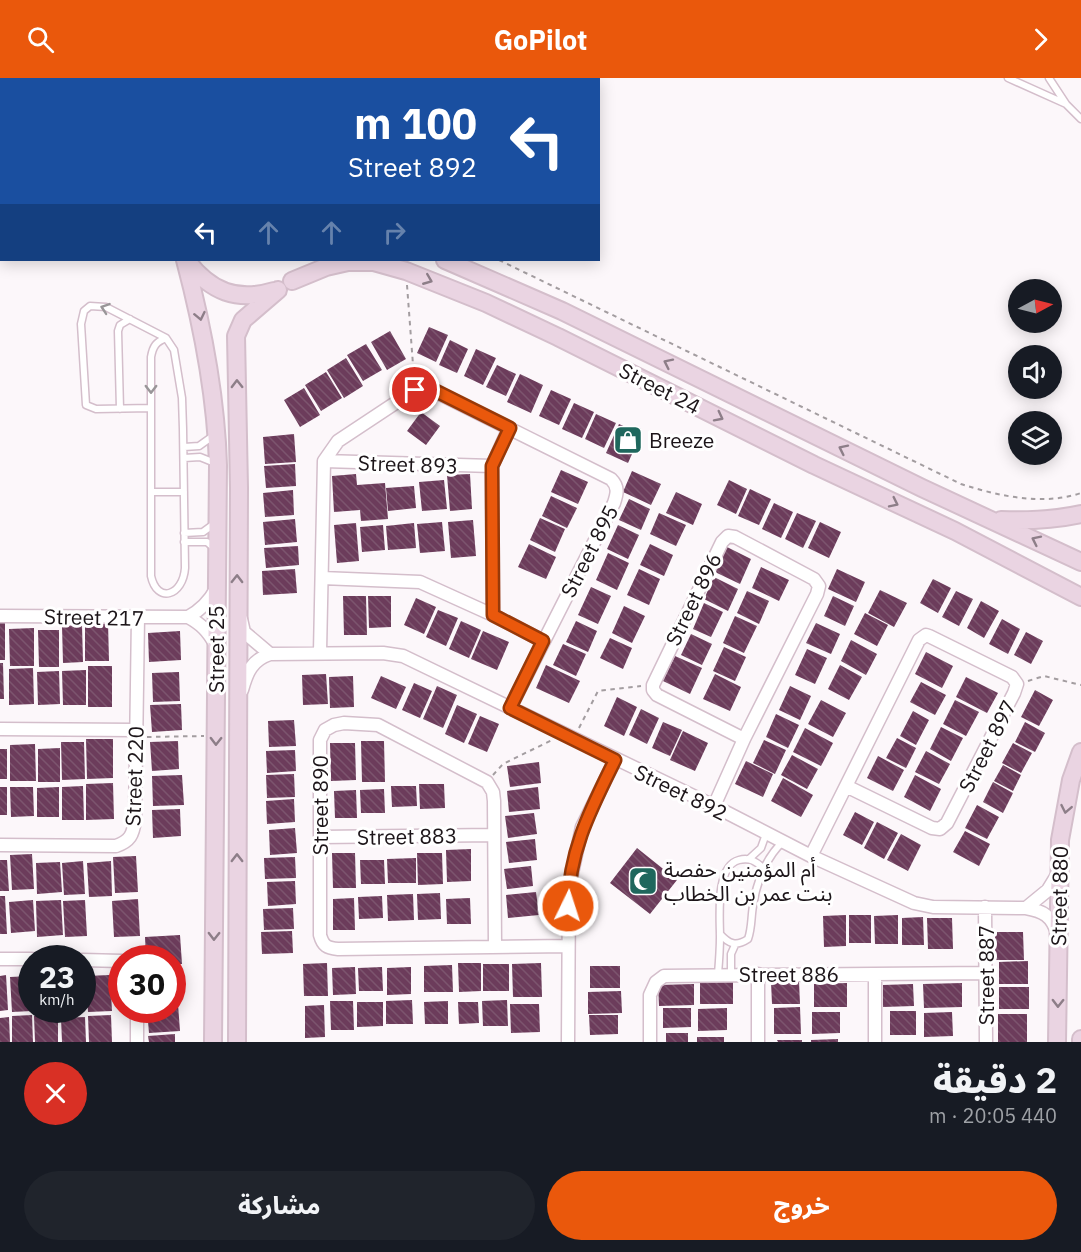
<!DOCTYPE html>
<html lang="ar">
<meta charset="utf-8">
<style>
:root{--surface:#171b24;--page:#20242c;--text:#f1f3f6;--muted:#9ea1a6;--accent:#ea580c}
body{margin:0;font-family:"IBM Plex Sans","Noto Sans Arabic",sans-serif;background:var(--page);color:var(--text);direction:rtl;height:100vh;display:flex;flex-direction:column;font-size:22px;white-space:nowrap}
*{box-sizing:border-box;margin:0}
p{font-size:20px;color:var(--muted)}
.icon{flex:none;width:33px;height:33px;fill:none;stroke:currentColor;stroke-width:2;stroke-linecap:round;stroke-linejoin:round}
.map{position:relative;height:964px;overflow:hidden;direction:ltr}
.panel{display:flex;flex-direction:column;background:var(--surface);flex:1}
.panel>*{flex:none}
.hud{position:absolute;left:0px;top:0px;width:600px;height:183px;box-shadow:0 3px 15px #0003;direction:rtl;background:#1a4fa0;color:#fff;overflow:hidden}
.needle{width:39px;rotate:83deg}
.tools{position:absolute;left:1008px;top:201px;display:grid;gap:12px}
.tools a{display:grid;place-items:center;width:54px;height:54px;border-radius:50%;background:var(--surface);box-shadow:0 3px 15px #0003;font-size:30px}
.speed{position:absolute;left:18px;top:867px;display:flex;gap:12px;font-size:30px;font-weight:700;text-align:center}
.speed>*{display:grid;place-content:center;width:78px;height:78px;border-radius:50%;background:var(--surface);box-shadow:0 3px 15px #0003;line-height:1}
.speed small{font-size:15px;font-weight:400}
.speed .limit{border:9px solid #d22;background:#fff;color:#111}
.pin{position:absolute;display:grid;place-items:center;width:51px;height:51px;color:#fff;margin:-26px;border:3px solid #fff;border-radius:50%;box-shadow:0 2px 6px #0007}
.me{position:absolute;width:66px;margin:-33px;rotate:4deg;stroke-linejoin:round;filter:drop-shadow(0 0 4px #0008)}
.turn{display:flex;align-items:center;gap:21px;height:126px;padding:0 24px;font-size:27px}
.turn .icon{width:78px;height:78px;stroke-width:2.5}
.turn b{display:block;font-size:42px;line-height:51px}
.lanes{display:flex;align-items:center;height:57px;padding:0 24px;background:#0003;justify-content:center;gap:30px;direction:ltr}
.lanes .off{opacity:.35}
.round{display:grid;place-items:center;flex:none;width:63px;height:63px;border-radius:32px;background:var(--page)}
.summary{display:flex;align-items:center;justify-content:space-between;height:102px;padding:0 24px}
h1{font-size:36px;font-weight:800;line-height:45px}
.cta{display:flex;gap:12px;margin-top:auto;padding:12px 24px}
.cta a{flex:1;height:69px;border-radius:36px;background:var(--accent);color:#fff;font-size:24px;font-weight:800;line-height:69px;text-align:center}
.cta a+a{background:var(--page);color:var(--text)}
header{display:flex;justify-content:space-between;align-items:center;height:78px;padding:0 24px;background:var(--accent);color:#fff;font-size:27px;font-weight:800}
.map>svg:first-child{display:block}
</style>
<header><svg class="icon" aria-label="forward" viewBox="0 0 24 24"><path d="M9 5l7 7-7 7"/></svg>GoPilot<svg class="icon" aria-label="search" viewBox="0 0 24 24"><circle cx="10" cy="10" r="6"/><path d="M15 15l6 6"/></svg></header>
<div class="map">
<svg width="1081" height="964" viewBox="0 0 1081 964">
<defs>
<pattern id="building-back-hatch" width="6" height="6" patternUnits="userSpaceOnUse" patternTransform="scale(1.5)"><rect width="6" height="6" fill="#6c3c5b"/><path d="M-1 5l2 2M0 0l6 6M5-1l2 2" fill="none" stroke="#7c556e"/></pattern>
</defs>
<rect width="100%" height="100%" fill="#fcf7fa"/>
<!-- building -->
<path fill="url(#building-back-hatch)" d="M429,249L448,257L436,284L417,275Z
M390,253L406,281L387,292L371,264Z
M450,262L468,271L457,295L439,287Z
M366,266L382,292L363,303L347,277Z
M476,271L496,280L483,307L464,298Z
M346,280L363,308L344,320L327,292Z
M497,287L516,296L506,318L486,309Z
M326,294L342,320L321,333L305,307Z
M520,296L543,307L531,335L507,324Z
M304,310L320,337L300,349L284,322Z
M551,312L571,321L559,347L539,338Z
M574,325L594,334L582,360L562,351Z
M421,334L440,348L426,367L407,353Z
M596,336L616,345L604,370L585,361Z
M619,346L641,356L628,385L606,375Z
M294,356L296,384L265,386L263,359Z
M295,386L296,408L266,410L264,388Z
M561,392L588,404L578,426L551,414Z
M632,393L661,406L651,427L623,414Z
M356,396L357,407L385,405L388,441L361,443L360,432L334,434L332,398Z
M470,396L472,431L450,433L447,397Z
M444,402L447,431L422,433L419,404Z
M729,402L747,411L736,436L717,427Z
M414,408L416,430L388,433L386,410Z
M750,411L771,421L759,447L738,438Z
M293,412L294,437L265,439L263,415Z
M676,414L702,426L693,447L666,435Z
M551,418L577,430L567,450L542,438Z
M629,421L650,431L641,452L619,442Z
M774,425L793,434L781,460L762,451Z
M659,435L686,447L676,468L650,456Z
M797,435L816,443L803,470L785,461Z
M540,440L565,451L555,474L530,462Z
M295,441L297,464L265,467L263,444Z
M473,442L476,478L451,480L448,444Z
M442,444L445,473L420,475L417,446Z
M820,444L841,454L829,480L808,470Z
M356,445L359,483L337,485L334,447Z
M414,445L416,470L388,472L386,448Z
M383,447L385,472L362,474L360,449Z
M618,447L639,457L628,481L607,471Z
M529,466L556,479L546,501L518,489Z
M650,466L673,477L664,498L640,487Z
M298,468L299,487L266,490L264,470Z
M727,469L751,481L740,506L715,494Z
M608,475L629,485L617,512L596,502Z
M761,489L789,502L779,523L752,510Z
M295,491L297,515L263,517L262,493Z
M639,491L660,501L649,527L627,517Z
M837,491L865,504L856,524L828,511Z
M714,499L738,511L728,533L704,521Z
M933,501L951,510L938,535L920,525Z
M591,509L611,518L598,546L578,537Z
M880,512L907,525L894,549L868,535Z
M747,513L769,523L759,546L737,535Z
M956,513L973,521L959,548L942,539Z
M343,518H366L367,557H344Z
M368,518H391V549L369,550Z
M833,518L854,528L845,548L824,538Z
M416,520L436,529L424,556L404,547Z
M981,523L999,533L984,560L967,550Z
M704,525L723,534L711,559L693,551Z
M624,528L645,538L632,565L612,555Z
M438,532L458,540L446,568L426,559Z
M865,535L888,547L877,568L854,556Z
M735,538L757,548L744,575L723,565Z
M1002,541L1020,551L1008,576L989,566Z
M461,543L481,552L469,580L449,571Z
M576,543L597,553L588,574L566,564Z
M0,544H5V582H0Z
M108,544L109,583H85V545Z
M816,545L840,556L831,576L806,565Z
M82,547L83,584L63,585L62,548Z
M34,550V588H10L9,551Z
M38,552H59V589H39Z
M180,553L181,582L149,584L148,555Z
M483,553L509,564L497,592L471,581Z
M1026,554L1043,563L1031,586L1014,577Z
M691,556L712,566L702,587L681,577Z
M610,560L632,570L623,591L600,580Z
M851,562L877,576L866,597L841,583Z
M563,566L586,576L576,598L553,587Z
M724,569L746,579L735,603L713,593Z
M807,571L827,580L815,606L795,597Z
M926,574L953,588L942,610L915,596Z
M675,578L702,590L690,616L663,603Z
M0,585H3L4,621H0Z
M546,587L580,603L569,625L536,610Z
M840,587L862,599L849,622L828,611Z
M88,588H112V629H88Z
M33,590L34,626L9,627V591Z
M86,592V627H63L62,593Z
M59,593L60,626L38,627L37,594Z
M179,594L180,623L153,624L152,595Z
M326,596L328,626L303,627L302,597Z
M715,596L741,609L730,633L703,621Z
M353,598L354,629L330,630L329,599Z
M381,598L406,609L396,631L371,620Z
M966,599L998,615L987,635L956,619Z
M921,604L946,617L935,637L910,624Z
M414,605L432,613L420,640L402,632Z
M437,608L457,617L443,650L423,641Z
M790,608L811,618L800,642L779,632Z
M1035,612L1053,622L1039,648L1021,639Z
M617,619L637,629L624,658L604,648Z
M821,622L846,635L833,659L808,646Z
M955,622L979,634L966,658L943,646Z
M181,626L182,652L152,654L150,627Z
M457,627L477,636L464,665L445,656Z
M641,631L659,640L647,666L629,657Z
M913,633L929,642L916,667L900,658Z
M776,636L799,647L788,670L766,659Z
M480,638L499,646L487,674L468,666Z
M294,642L296,668L269,669L268,643Z
M663,644L682,652L670,678L652,670Z
M1025,644L1045,655L1035,674L1015,664Z
M941,649L963,660L951,683L930,671Z
M805,650L833,665L821,688L793,674Z
M683,653L708,665L695,693L670,682Z
M897,660L916,670L906,690L886,680Z
M86,661H113V700L87,701Z
M764,662L786,672L775,696L753,685Z
M178,663L179,691L152,693L150,664Z
M361,663H384L385,704H362Z
M61,664H84L85,701L62,702Z
M330,665H355L356,702L331,703Z
M1013,665L1032,675L1021,695L1002,685Z
M35,666L36,703H10V667Z
M60,670V704H38V671Z
M0,671H7V701H0Z
M295,672L296,693L267,695L266,673Z
M926,673L950,686L939,706L915,694Z
M792,677L818,691L807,711L781,697Z
M878,678L904,692L893,713L867,700Z
M746,683L773,696L763,719L735,706Z
M539,684L541,705L510,709L507,688Z
M1003,687L1021,697L1013,713L994,703Z
M294,696L295,719L267,720L266,697Z
M182,697L184,727L153,728L152,698Z
M915,697L941,711L930,733L904,719Z
M783,700L813,717L801,739L771,723Z
M993,704L1013,715L1003,735L983,724Z
M113,705L114,741L86,742V706Z
M419,706H444L445,730L420,731Z
M83,708L84,742H62V709Z
M391,708H416L417,728L392,729Z
M0,709H7V737H0Z
M10,709H33L34,738L11,739Z
M59,709V739H37V710Z
M538,709L540,731L509,734L507,713Z
M384,711L385,735H361L360,712Z
M356,712L357,740H335L334,713Z
M294,721L295,744L267,746L266,723Z
M977,727L999,739L987,761L965,750Z
M180,731L181,758L153,760L152,732Z
M855,734L874,744L862,767L843,757Z
M534,735L537,756L508,760L505,738Z
M877,744L898,755L884,781L864,770Z
M295,750L297,775L270,777L269,752Z
M965,753L990,766L979,788L953,774Z
M901,756L921,767L908,793L887,782Z
M535,761L537,782L509,785L506,764Z
M637,770L677,802L650,836L610,805Z
M471,771V803L447,804L446,772Z
M332,775H355L356,810H333Z
M417,775H442L443,806L418,807Z
M32,776L34,811L12,812L10,777Z
M136,778L138,814L115,815L113,779Z
M295,779L296,800L265,801L264,780Z
M416,780V805H388L387,781Z
M0,782H7L9,813H0Z
M360,782H384L385,806H361Z
M83,783L85,816L64,817L62,785Z
M111,783L112,818L89,819L87,785Z
M60,784L62,814L37,816L36,785Z
M531,788L533,808L507,811L504,791Z
M295,803L296,826L268,828L267,804Z
M536,814L539,837L508,840L506,817Z
M440,815L441,841L418,842L417,816Z
M413,816L414,842L388,843L387,817Z
M0,818H5L7,856H0Z
M382,818L383,840L359,841L358,819Z
M354,820L355,852H333V821Z
M470,820L471,846H447L446,821Z
M138,821L140,858L114,859L112,823Z
M33,822L35,853L11,855L9,824Z
M61,822L63,857L37,859L36,823Z
M85,822L87,858L65,859L63,823Z
M293,830L294,851L264,852L263,831Z
M846,837V868L824,869L823,838Z
M849,837H871V865H849Z
M898,837V866H875L874,838Z
M923,839L924,867H902V840Z
M927,840H952L953,871H928Z
M292,853L293,875L262,876L261,854Z
M995,854H1023L1024,882H995Z
M180,857L182,886H172V880H146L145,859Z
M1028,883V906H999V884Z
M327,885L328,918H304L303,886Z
M458,885H481V913L459,914Z
M541,885L542,919H513L512,886Z
M483,886H509V913H483Z
M452,887L453,914H424V888Z
M590,888H620V910H590Z
M355,889L356,916L333,917L332,890Z
M382,889L383,913H359L358,890Z
M411,889V916L387,917V890Z
M172,890H180L182,918H172Z
M6,897L8,932L0,933V898Z
M110,897L112,933L88,934L86,898Z
M30,898L32,933L12,934L10,899Z
M799,903L800,926H772L771,904Z
M700,904H733V926H700Z
M847,905V929H814V906Z
M962,905V929L924,930L923,906Z
M694,906V927L659,928L658,907Z
M913,906L914,928L883,929V907Z
M999,909H1029V931H999Z
M621,913L622,935L588,936V914Z
M412,922L413,946H386V923Z
M507,922L508,948H483L482,923Z
M330,923H353L354,952H331Z
M448,923V946H425L424,924Z
M357,924H383V948L357,949Z
M458,924H478L479,945L459,946Z
M172,926H178L180,953L149,955L147,932H172Z
M510,926H539L540,954L511,955Z
M324,927L325,959L305,960V928Z
M800,929L801,956H774V930Z
M663,930H691V949L663,950Z
M727,930V952L698,953V931Z
M35,932H55V933L35,934Z
M890,933H916V957H890Z
M812,934H840V955L812,956Z
M952,934L953,958L924,959V935Z
M998,936H1027V964H998Z
M32,937L33,964H12V938Z
M111,937L112,964H89L88,938Z
M589,937H618V956L590,957Z
M34,938H58V964H35Z
M9,939L10,964H0V940Z
M85,939L86,964H62L61,940Z
M666,955H688V964H666Z
M175,956V964H149L148,958Z
M697,959H724V964H697Z
M838,961V964H811V962Z
M777,962H802V964H778Z"/>
<g fill="none" stroke-linecap="round" stroke-linejoin="round">
<!-- lane casing -->
<g stroke="#d4becb" stroke-width="9">
<path id="lane" d="M1008,0L1066,26
M1049,0L1066,26L1081,41
M151,330L96,331L86,327L81,246L84,233L90,228L106,229L166,260L174,272L182,320L183,351L185,490C183,518 157,526 151,498V279C153,268 156,264 166,260
M120,331L118,253L120,247L130,241
M184,369L199,368L213,358
M184,380L200,379L215,385
M151,414H184
M184,455L203,454L214,446
M184,464H207L214,470
M749,781L761,770L766,756
M720,856C729,866 736,869 748,861C752,850 751,839 753,828C756,806 766,778 784,763
M718,896C719,884 720,871 720,859C720,839 715,788 739,782C750,779 757,784 764,791
M731,897V876L735,867"/>
</g>
<!-- street casing -->
<g stroke="#d4becb" stroke-width="15">
<path id="street" d="M324,383L492,388L509,350
M492,388L493,537
M322,500L420,504L493,537L543,563
M0,538L188,539C201,546 208,553 215,566
M188,539C201,532 209,524 216,511
M241,541L244,554L270,576
M320,574L324,383L338,363L415,312L428,310L611,401C619,409 617,416 614,425L510,630
M242,612C247,594 252,582 270,576L383,575L403,578L714,728L811,778L914,825L933,829L1026,830C1043,833 1052,838 1057,855
M0,651L135,652
M714,728L744,661L817,516L819,508L814,501L735,459L728,458L722,464L653,607V612L657,617L744,661
M320,759L494,757
M0,767L116,768C130,763 133,757 135,742L138,539
M811,778L919,562L926,557L929,558L1012,599L1017,606L1014,615L947,745L940,751L932,750L846,708
M985,829L986,964
M1026,830L1048,812L1059,794
M495,868L494,723L493,714L487,704L378,647L344,645L334,647L325,652L320,662V857C323,868 327,870 338,871L568,868
M0,881H32
M82,882L122,883
M137,964V932
M568,964L569,809L582,749L615,682
M650,964V917L656,904L664,898L986,895
M758,964V896
M875,964V896"/>
</g>
<!-- secondary casing -->
<g stroke="#d4becb" stroke-width="20">
<path id="secondary" d="M0,34H2
M0,56L2,57
M185,182C203,250 216,317 218,387L213,964
M445,182L562,233L922,410L1081,484
M187,183C211,214 237,224 274,213
M292,203L326,189L348,184H374L406,193L486,225L558,259L814,387L955,453L1081,519
M1001,442C1028,443 1054,442 1081,436
M237,964L239,410L236,258L243,242L278,212
M1057,964L1060,762L1071,702L1081,674
M1081,964V961"/>
</g>
<!-- path -->
<path stroke="#a39da0" stroke-width="2" stroke-dasharray="4.5 4.5" stroke-linecap="butt" d="M0,8L2,9
M499,182L961,406C999,418 1042,428 1081,415
M407,207L414,300
M1028,603L1044,598L1081,607
M579,650L598,613L641,608
M147,659L204,658
M493,697L503,686L552,662"/>
<!-- lane -->
<use href="#lane" stroke="#fff" stroke-width="6"/>
<!-- street -->
<use href="#street" stroke="#fff" stroke-width="12"/>
<!-- secondary -->
<use href="#secondary" stroke="#ead4e2" stroke-width="16"/>
</g>
<!-- one-way arrows -->
<defs><path id="oneway-chevron" d="M-2-3.5L2.5 0L-2 3.5" fill="none" stroke-width="1.6" stroke-linecap="round" stroke-linejoin="round" transform="scale(1.5)"/></defs>
<g stroke="#8d7e88">
<use href="#oneway-chevron" transform="translate(428 202) rotate(22)"/>
<use href="#oneway-chevron" transform="translate(200 238) rotate(78)"/>
<use href="#oneway-chevron" transform="translate(668 285) rotate(-154)"/>
<use href="#oneway-chevron" transform="translate(237 306) rotate(-91)"/>
<use href="#oneway-chevron" transform="translate(719 339) rotate(27)"/>
<use href="#oneway-chevron" transform="translate(843 371) rotate(-154)"/>
<use href="#oneway-chevron" transform="translate(894 425) rotate(26)"/>
<use href="#oneway-chevron" transform="translate(1036 462) rotate(-154)"/>
<use href="#oneway-chevron" transform="translate(237 501) rotate(-89)"/>
<use href="#oneway-chevron" transform="translate(216 663) rotate(91)"/>
<use href="#oneway-chevron" transform="translate(1066 731) rotate(101)"/>
<use href="#oneway-chevron" transform="translate(237 780) rotate(-90)"/>
<use href="#oneway-chevron" transform="translate(214 858) rotate(91)"/>
<use href="#oneway-chevron" transform="translate(1058 925) rotate(91)"/>
</g>
<g stroke="#999698">
<use href="#oneway-chevron" transform="translate(105 230) rotate(-161)"/>
<use href="#oneway-chevron" transform="translate(151 311) rotate(90)"/>
</g>
<g fill="none" stroke-linecap="round" stroke-linejoin="round">
<!-- route casing -->
<g stroke="#983908" stroke-width="15">
<path id="route" d="M415,312L428,310L434,312L510,350L492,388L493,537L543,563L510,630L615,682C591,731 569,772 568,828"/>
</g>
<!-- route -->
<use href="#route" stroke="#ea580c" stroke-width="10"/>
</g>
<!-- icons -->
<defs>
<g id="shop-square" transform="scale(1.5)"><rect x="-9" y="-9" width="18" height="18" rx="4" fill="#1f675d" stroke="#fff"/><path d="M-5-2.5h2.3a2.7 3.5 0 0 1 5.4 0H5L5.5 6h-11ZM-1.5-2.5h3a1.5 2.3 0 0 0-3 0Z" fill="#fff"/></g>
<g id="mosque-square" transform="scale(1.5)"><rect x="-9" y="-9" width="18" height="18" rx="4" fill="#1f675d" stroke="#fff"/><path d="M3.5-4.9A6 6 0 1 0 3.5 4.9A5 5 0 1 1 3.5-4.9Z" fill="#fff"/></g>
</defs>
<g fill-rule="evenodd">
<use href="#shop-square" x="628" y="362"/>
<use href="#mosque-square" x="643" y="803"/>
</g>
<g text-anchor="middle" dominant-baseline="central" stroke-width="6" stroke-linejoin="round" paint-order="stroke">
<!-- street labels -->
<g font-size="21" fill="#1c1519" stroke="#fff">
<text transform="translate(660 310) rotate(27)">Street 24</text>
<text transform="translate(408 386) rotate(2)">Street 893</text>
<text transform="translate(589 473) rotate(-63)">Street 895</text>
<text transform="translate(693 521) rotate(-64)">Street 896</text>
<text transform="translate(94 539) rotate(1)">Street 217</text>
<text transform="translate(216 571) rotate(-90)">Street 25</text>
<text transform="translate(987 668) rotate(-63)">Street 897</text>
<text transform="translate(134 698) rotate(-88)">Street 220</text>
<text transform="translate(681 714) rotate(26)">Street 892</text>
<text transform="translate(320 727) rotate(-90)">Street 890</text>
<text transform="translate(407 758) rotate(-1)">Street 883</text>
<text transform="translate(1059 818) rotate(-89)">Street 880</text>
<text x="789" y="896">Street 886</text>
<text transform="translate(986 897) rotate(-90)">Street 887</text>
</g>
<!-- poi labels -->
<g font-size="21" fill="#1c1519" stroke="#fff" text-anchor="start">
<text x="649" y="362">Breeze</text>
<text x="664" y="791">أم المؤمنين حفصة<tspan x="664" dy="24">بنت عمر بن الخطاب</tspan></text>
</g>
</g>
</svg>
<div class="tools">
<a><svg class="needle" viewBox="-14 -14 28 28"><path d="M0-13l5 13h-10z" fill="#e53935"/><path d="M0 13l5-13h-10z" fill="#9ea1a6"/></svg></a>
<a><svg class="icon" aria-label="sound" viewBox="0 0 24 24"><path d="M4 9h4l5-4v14l-5-4H4zM17 9q2 3 0 6"/></svg></a>
<a><svg class="icon" aria-label="layers" viewBox="0 0 24 24"><path d="M12 4l9 5-9 5-9-5zM3 14l9 5 9-5"/></svg></a>
</div>
<div class="speed"><div>23<small>km/h</small></div><div class="limit">30</div></div>
<div class="pin" style="left:415px;top:312px;background:#d93025"><svg class="icon" aria-label="arrive" viewBox="0 0 24 24"><path d="M6 21V4h12l-3 4 3 4H6"/></svg></div>
<svg class="me" style="left:568px;top:828px" viewBox="-20 -20 40 40"><circle r="17" fill="#ea580c" stroke="#fff" stroke-width="3"/><path d="M0-11L8 9 0 5-8 9z" fill="#fff"/></svg>
<div class="hud">
<div class="turn"><svg class="icon" aria-label="left" viewBox="0 0 24 24"><path d="M17 20v-9H6M10 6l-5 5 5 5"/></svg><div><b>100 m</b>Street 892</div></div>
<div class="lanes"><svg class="icon" aria-label="left" viewBox="0 0 24 24"><path d="M17 20v-9H6M10 6l-5 5 5 5"/></svg><svg class="icon off" aria-label="ahead" viewBox="0 0 24 24"><path d="M12 20V5M6 11l6-6 6 6"/></svg><svg class="icon off" aria-label="ahead" viewBox="0 0 24 24"><path d="M12 20V5M6 11l6-6 6 6"/></svg><svg class="icon off" aria-label="right" viewBox="0 0 24 24"><path d="M7 20v-9h11M14 6l5 5-5 5"/></svg></div>
</div>
</div>
<section class="panel">
<div class="summary"><div><h1>2 دقيقة</h1><p>440 m · 20:05</p></div><a class="round" style="background:#d93025;color:#fff"><svg class="icon" aria-label="close" viewBox="0 0 24 24"><path d="M6 6l12 12M18 6L6 18"/></svg></a></div>
<div class="cta"><a>خروج</a><a>مشاركة</a></div>
</section>
